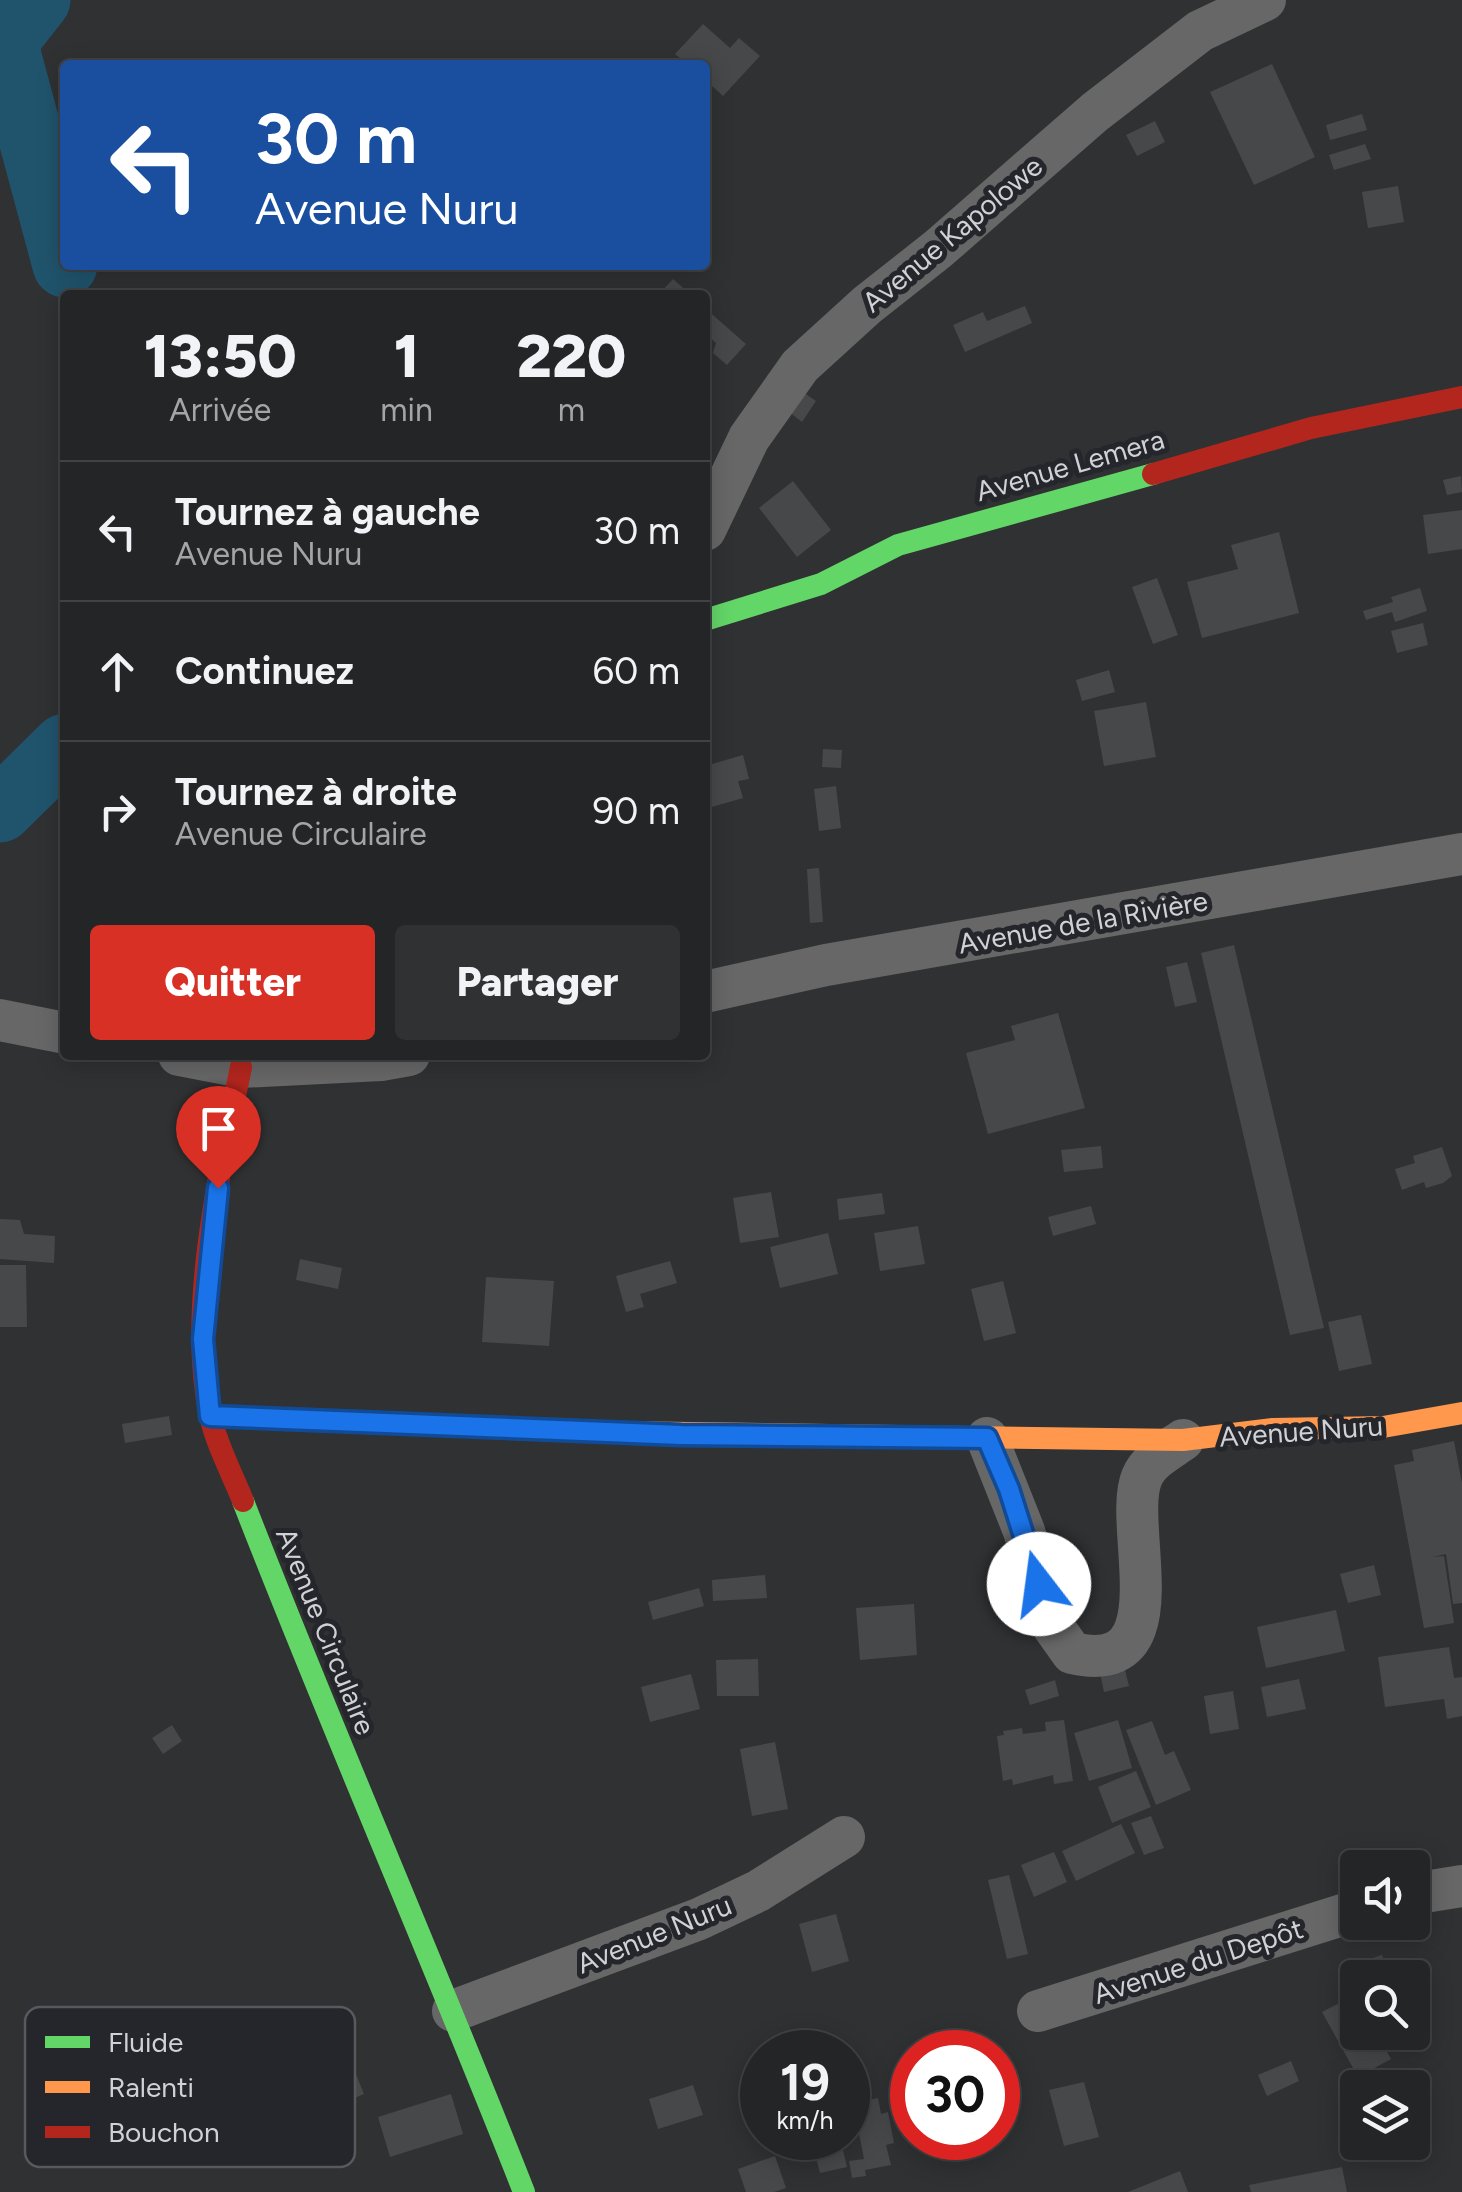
<!DOCTYPE html>
<html lang="fr">
<meta charset="utf-8">
<style>
:root{--surface:#232526;--page:#2f3132;--text:#f1f3f6;--muted:#a3a5a7;--line:#404243;--accent:#d93025}
body{margin:0;font-family:Figtree,sans-serif;background:var(--page);color:var(--text);height:100vh;display:flex;flex-direction:column;font-size:38px;white-space:nowrap}
*{box-sizing:border-box;margin:0}
p{font-size:32px;color:var(--muted)}
.icon{flex:none;width:55px;height:55px;fill:none;stroke:currentColor;stroke-width:2;stroke-linecap:round;stroke-linejoin:round}
.map{position:relative;flex:1;overflow:hidden}
.details{position:absolute;left:60px;top:290px;width:650px;height:770px;display:flex;flex-direction:column;background:var(--surface);border-radius:10px;box-shadow:0 5px 25px #0003,0 0 0 2px var(--line)}
.details>*{flex:none}
.top-card{position:absolute;left:60px;top:60px;width:650px;height:210px;border-radius:10px;box-shadow:0 5px 25px #0003,0 0 0 2px var(--line);background:#1a4fa0;color:#fff;overflow:hidden}
.buttons{position:absolute;left:1340px;top:1850px;display:grid;gap:20px}
.buttons a{display:grid;place-items:center;width:90px;height:90px;border-radius:10px;background:var(--surface);box-shadow:0 5px 25px #0003,0 0 0 2px var(--line);font-size:50px}
.speed{position:absolute;left:740px;top:2030px;display:flex;gap:20px;font-size:50px;font-weight:700;text-align:center}
.speed>*{display:grid;place-content:center;width:130px;height:130px;border-radius:50%;background:var(--surface);box-shadow:0 5px 25px #0003,0 0 0 2px var(--line);line-height:1}
.speed small{font-size:25px;font-weight:400}
.speed .limit{border:15px solid #d22;background:#fff;color:#111}
.pin{position:absolute;display:grid;place-items:center;width:85px;height:85px;color:#fff;margin:-102px -42px;border-radius:50% 50% 50% 0;rotate:-45deg;box-shadow:0 0 10px #0007}
.pin .icon{rotate:45deg}
.me{position:absolute;width:110px;margin:-55px;rotate:345deg;stroke-linejoin:round;filter:drop-shadow(0 0 8px #0008)}
.turn{display:flex;align-items:center;gap:35px;height:210px;padding:0 30px;font-size:45px}
.turn .icon{width:130px;height:130px;stroke-width:2.5}
.turn b{display:block;font-size:70px;line-height:85px}
.eta{display:flex;justify-content:space-evenly;align-items:center;height:170px;text-align:center}
.eta b{font-size:60px;font-weight:800;line-height:70px}
.primary-button{display:flex;gap:20px;margin-top:auto;padding:20px 30px}
.primary-button a{flex:1;height:115px;border-radius:10px;background:var(--accent);color:#fff;font-size:40px;font-weight:800;line-height:115px;text-align:center}
.primary-button a+a{background:var(--page);color:var(--text)}
ul{padding:0;list-style:none}
li{display:flex;align-items:center;gap:30px;height:140px;padding:0 30px;border-top:2px solid var(--line)}
li div{flex:1}
li b{display:block;font-size:38px}
li em{font-style:normal}
.map>svg:first-child{display:block}
</style>
<div class="map">
<svg width="1462" height="2192" viewBox="0 0 1462 2192">
<rect width="100%" height="100%" fill="#2f3133"/>
<g fill="none" stroke-linecap="round" stroke-linejoin="round">
<!-- river -->
<path stroke="#20546d" stroke-width="65" d="M38,0L5,42L65,265
M0,810L65,746"/>
</g>
<!-- building -->
<path fill="#47484a" d="M703,24L730,48L739,38L760,56L723,96L712,86L705,93V65H688L675,54Z
M1272,64L1315,157L1254,185L1210,92Z
M1362,114L1367,130L1330,140L1326,125Z
M1155,121L1165,142L1137,156L1126,135Z
M1365,144L1371,159L1334,170L1329,155Z
M1398,186L1404,222L1368,228L1362,192Z
M673,279L691,295L660,293Z
M1025,306L1032,323L965,352L953,325L983,312L987,321Z
M705,308L746,344L727,365L713,353L716,343L705,333Z
M803,392L816,401L802,422L789,412Z
M1461,476L1462,492L1447,495L1443,480Z
M793,481L831,530L797,557L759,508Z
M1462,510V549L1428,554L1423,515Z
M1279,532L1299,613L1202,638L1187,582L1238,569L1231,545Z
M1157,578L1178,635L1153,644L1132,587Z
M1420,588L1427,611L1395,622L1392,612L1366,620L1363,611L1393,602L1391,597Z
M1423,623L1428,645L1397,653L1391,631Z
M1109,670L1115,692L1082,701L1076,680Z
M1146,702L1156,757L1104,766L1094,711Z
M823,749L842,750L841,768L822,767Z
M743,755L749,779L738,781L743,798L705,809V766Z
M836,786L841,828L819,831L814,789Z
M819,868L823,922L810,923L807,869Z
M1234,945L1324,1328L1290,1335L1201,953Z
M1187,962L1197,1002L1175,1007L1166,967Z
M1058,1013L1085,1108L988,1134L966,1053L1015,1040L1011,1026Z
M1101,1146L1103,1168L1064,1172L1061,1150Z
M1442,1147L1452,1176L1443,1183L1426,1188L1424,1182L1402,1190L1395,1169L1415,1163L1413,1156Z
M771,1192L779,1237L740,1243L733,1198Z
M882,1193L885,1214L839,1220L837,1199Z
M1091,1206L1096,1224L1053,1236L1048,1217Z
M0,1219L20,1220L24,1234L55,1236L54,1263L0,1259Z
M918,1226L925,1264L880,1271L874,1233Z
M828,1233L838,1274L780,1288L770,1247Z
M300,1259L342,1268L338,1289L296,1280Z
M670,1261L677,1283L640,1294L644,1307L626,1312L616,1276Z
M0,1265H26L27,1327H0Z
M486,1277L554,1281L549,1346L482,1342Z
M1003,1281L1016,1333L984,1341L971,1289Z
M1361,1315L1372,1364L1339,1371L1328,1322Z
M169,1416L172,1435L125,1443L122,1424Z
M1454,1441L1462,1483V1603L1453,1604L1446,1554L1432,1557L1444,1556L1454,1623L1424,1628L1394,1465L1414,1461L1412,1450Z
M1374,1565L1381,1595L1348,1603L1340,1574Z
M765,1575L767,1598L713,1601L712,1580Z
M699,1588L704,1606L653,1620L648,1602Z
M914,1604L917,1655L860,1660L856,1608Z
M1336,1610L1345,1651L1266,1668L1257,1627Z
M1449,1647L1454,1678L1462,1677V1716L1447,1719L1444,1699L1385,1707L1378,1657Z
M758,1659L759,1696H717L716,1660Z
M1123,1662L1129,1686L1104,1692L1099,1668Z
M691,1674L700,1709L650,1722L641,1687Z
M1299,1679L1306,1709L1267,1717L1261,1687Z
M1055,1680L1059,1696L1030,1705L1025,1690Z
M1233,1691L1239,1729L1210,1734L1204,1696Z
M1064,1720L1073,1781L1054,1784L1053,1775L1013,1785L1012,1779L1003,1781L997,1736L1004,1735L1003,1731L1022,1728L1023,1734L1046,1731L1045,1722Z
M1118,1720L1132,1768L1089,1781L1074,1733Z
M1152,1721L1165,1755L1174,1751L1191,1790L1156,1805L1126,1730Z
M172,1725L182,1741L163,1754L152,1738Z
M775,1742L788,1809L752,1816L740,1749Z
M1136,1771L1151,1807L1112,1823L1098,1787Z
M1151,1816L1164,1848L1144,1855L1131,1823Z
M1121,1824L1135,1853L1076,1881L1062,1851Z
M1054,1852L1067,1882L1034,1897L1021,1865Z
M1009,1875L1028,1954L1007,1959L988,1880Z
M836,1914L849,1961L812,1972L799,1924Z
M1382,1955L1390,1978H1363L1358,1963Z
M1355,1995L1358,2032H1376L1391,2059L1358,2077L1322,2012Z
M347,2052L364,2094L329,2109L311,2066Z
M1291,2061L1299,2081L1267,2096L1258,2075Z
M1084,2082L1099,2137L1064,2146L1049,2090Z
M693,2085L703,2115L658,2129L649,2099Z
M451,2094L463,2134L390,2157L378,2117Z
M878,2098L881,2114L888,2112L894,2143L886,2145L891,2165L865,2170L866,2176L852,2178L849,2161L864,2159L853,2103Z
M811,2138H840L847,2167L820,2173Z
M775,2156L786,2188L774,2192H746L738,2169Z
M1342,2167L1347,2192H1251L1249,2185Z
M1180,2171L1188,2192H1128Z"/>
<g fill="none" stroke-linecap="round" stroke-linejoin="round">
<!-- street -->
<path stroke="#666766" stroke-width="42" d="M705,530L749,438L800,366L867,305L938,249L1095,112L1200,31L1265,0
M705,992L826,965L1462,854
M0,1020L65,1033
M179,1055L241,1067L381,1060L409,1055
M987,1438L1024,1531L1050,1622L1072,1653C1183,1679 1121,1525 1142,1477C1149,1460 1169,1450 1183,1440
M1412,1894L1462,1886
M453,2011L699,1919L758,1891L844,1837
M1038,2011L1358,1910"/>
<!-- fast -->
<path stroke="#63d668" stroke-width="22" d="M705,620L821,584L898,545L1153,474
M210,1416L616,1432
M243,1501C333,1733 433,1960 524,2192"/>
<!-- slow -->
<path stroke="#ff974d" stroke-width="22" d="M616,1432L1183,1440L1273,1429L1383,1427L1462,1413"/>
<!-- jam -->
<path stroke="#b3261e" stroke-width="22" d="M1153,474L1311,428L1462,397
M241,1067C220,1170 187,1312 210,1415C216,1444 232,1473 243,1501"/>
</g>
<g fill="none" stroke-linecap="round" stroke-linejoin="round">
<!-- route casing -->
<g stroke="#114b97" stroke-width="25">
<path id="route" d="M218,1188L203,1339L210,1416L681,1435L987,1438L1009,1489L1039,1584"/>
</g>
<!-- route -->
<use href="#route" stroke="#1a73e8" stroke-width="18"/>
</g>
<g text-anchor="middle" dominant-baseline="central" stroke-width="10" stroke-linejoin="round" paint-order="stroke">
<!-- street labels -->
<g font-size="28" fill="#d0d1d4" stroke="#24262b">
<text transform="translate(952 234) rotate(-40)">Avenue Kapolowe</text>
<text transform="translate(1070 465) rotate(-16)">Avenue Lemera</text>
<text transform="translate(1083 922) rotate(-10)">Avenue de la Rivière</text>
<text transform="translate(1301 1431) rotate(-4)">Avenue Nuru</text>
<text transform="translate(326 1631) rotate(68)">Avenue Circulaire</text>
<text transform="translate(654 1934) rotate(-22)">Avenue Nuru</text>
<text transform="translate(1198 1961) rotate(-18)">Avenue du Depôt</text>
</g>
</g>
<!-- legend -->
<rect x="25" y="2007" width="330" height="160" rx="15" fill="#24262b" stroke="#58595e" stroke-width="2.5"/>
<rect x="45" y="2036" width="45" height="12" fill="#63d668"/>
<rect x="45" y="2081" width="45" height="12" fill="#ff974d"/>
<rect x="45" y="2126" width="45" height="12" fill="#b3261e"/>
<g font-size="28" fill="#d0d1d4">
<text x="108" y="2052">Fluide</text>
<text x="108" y="2097">Ralenti</text>
<text x="108" y="2142">Bouchon</text>
</g>
</svg>
<div class="buttons">
<a><svg class="icon" aria-label="sound" viewBox="0 0 24 24"><path d="M4 9h4l5-4v14l-5-4H4zM17 9q2 3 0 6"/></svg></a>
<a><svg class="icon" aria-label="search" viewBox="0 0 24 24"><circle cx="10" cy="10" r="6"/><path d="M15 15l6 6"/></svg></a>
<a><svg class="icon" aria-label="layers" viewBox="0 0 24 24"><path d="M12 4l9 5-9 5-9-5zM3 14l9 5 9-5"/></svg></a>
</div>
<div class="speed"><div>19<small>km/h</small></div><div class="limit">30</div></div>
<div class="pin" style="left:218px;top:1188px;background:#d93025"><svg class="icon" aria-label="arrive" viewBox="0 0 24 24"><path d="M6 21V4h12l-3 4 3 4H6"/></svg></div>
<svg class="me" style="left:1039px;top:1584px" viewBox="-20 -20 40 40"><circle r="19" fill="#fff"/><path d="M0-13L10 11 0 6-10 11z" fill="#1a73e8"/></svg>
<div class="top-card">
<div class="turn"><svg class="icon" aria-label="left" viewBox="0 0 24 24"><path d="M17 20v-9H6M10 6l-5 5 5 5"/></svg><div><b>30 m</b>Avenue Nuru</div></div>
</div>
<section class="details">
<div class="eta">
<div><b>13:50</b><p>Arrivée</p></div>
<div><b>1</b><p>min</p></div>
<div><b>220</b><p>m</p></div>
</div>
<ul>
<li><svg class="icon" aria-label="left" viewBox="0 0 24 24"><path d="M17 20v-9H6M10 6l-5 5 5 5"/></svg><div><b>Tournez à gauche</b><p>Avenue Nuru</p></div><em>30 m</em></li>
<li><svg class="icon" aria-label="ahead" viewBox="0 0 24 24"><path d="M12 20V5M6 11l6-6 6 6"/></svg><div><b>Continuez</b></div><em>60 m</em></li>
<li><svg class="icon" aria-label="right" viewBox="0 0 24 24"><path d="M7 20v-9h11M14 6l5 5-5 5"/></svg><div><b>Tournez à droite</b><p>Avenue Circulaire</p></div><em>90 m</em></li>
</ul>
<div class="primary-button"><a>Quitter</a><a>Partager</a></div>
</section>
</div>
